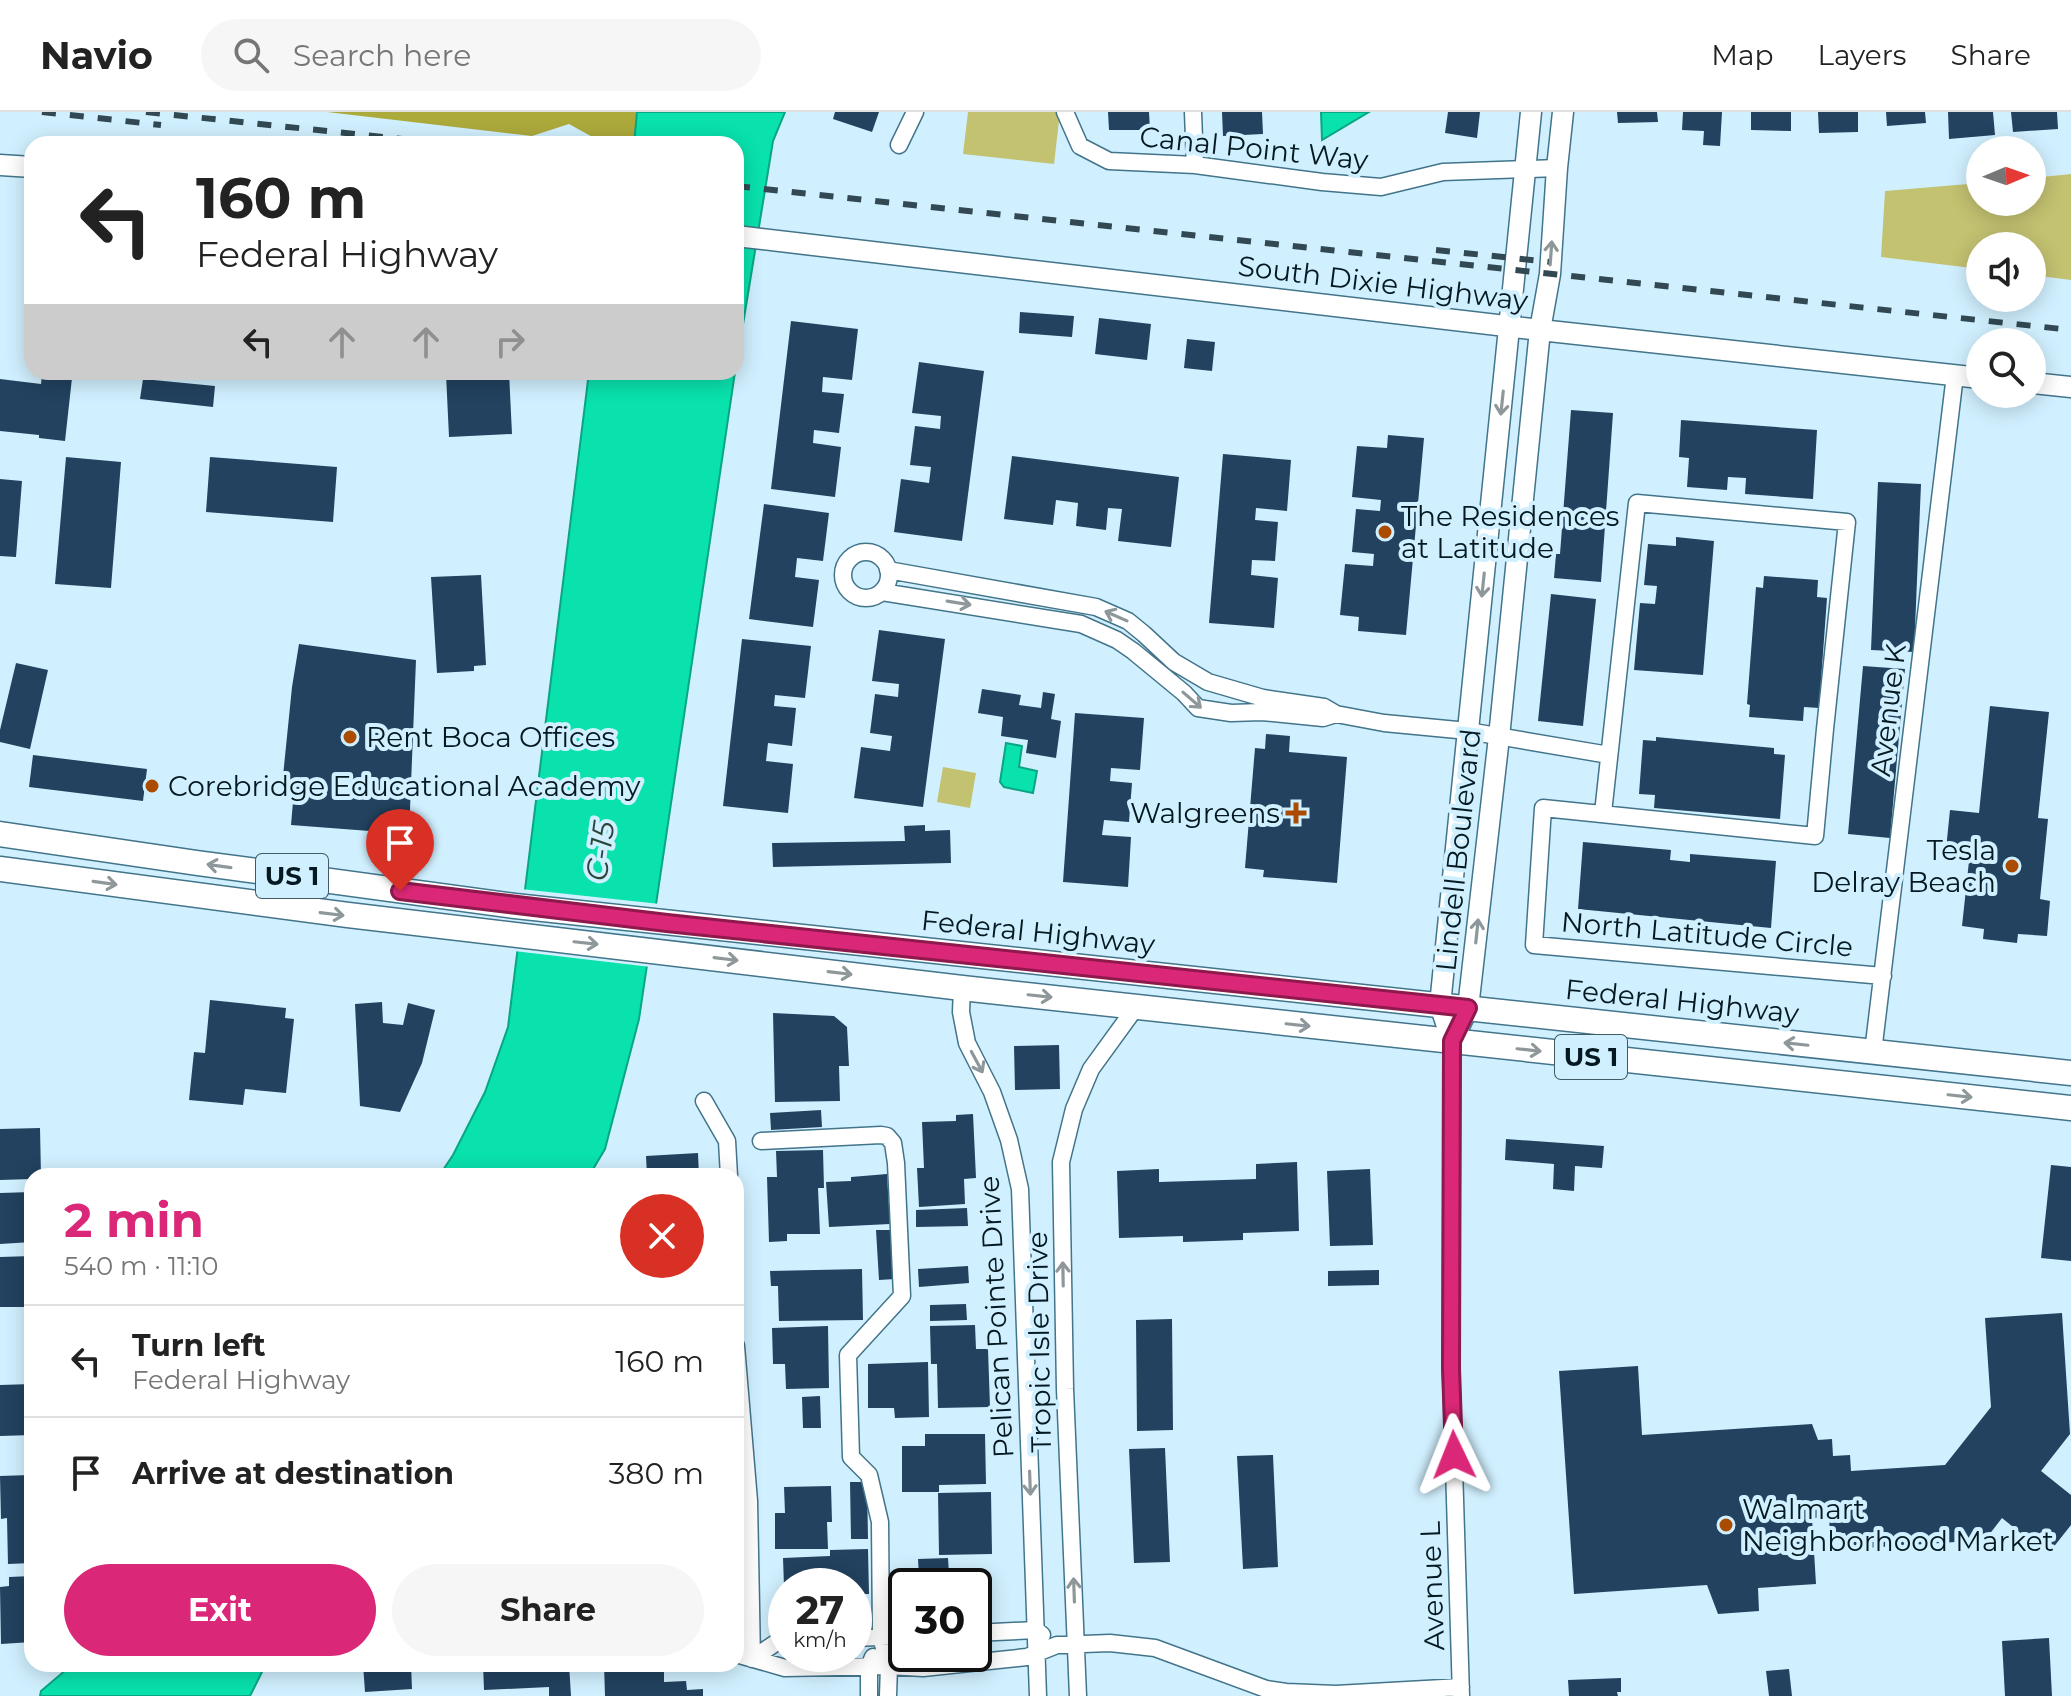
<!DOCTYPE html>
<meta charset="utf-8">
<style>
:root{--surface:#fff;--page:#f6f6f6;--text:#222;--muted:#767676;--line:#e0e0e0;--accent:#db2777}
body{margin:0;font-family:Montserrat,sans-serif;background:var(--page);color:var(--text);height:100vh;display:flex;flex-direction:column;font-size:30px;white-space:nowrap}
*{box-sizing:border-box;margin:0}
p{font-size:26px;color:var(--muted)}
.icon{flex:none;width:44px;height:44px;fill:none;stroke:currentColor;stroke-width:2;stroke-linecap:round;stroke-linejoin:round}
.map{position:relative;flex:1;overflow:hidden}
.drawer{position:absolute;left:24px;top:1056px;width:720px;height:504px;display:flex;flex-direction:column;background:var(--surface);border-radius:24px;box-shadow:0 4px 20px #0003}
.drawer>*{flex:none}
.top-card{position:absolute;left:24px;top:24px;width:720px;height:244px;border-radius:24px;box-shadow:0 4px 20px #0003;background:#fff;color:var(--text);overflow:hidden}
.needle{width:52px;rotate:88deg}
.tools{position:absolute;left:1966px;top:24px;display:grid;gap:16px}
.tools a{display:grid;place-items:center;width:80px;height:80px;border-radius:50%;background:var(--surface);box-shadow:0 4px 20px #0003;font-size:40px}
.speed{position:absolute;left:768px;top:1456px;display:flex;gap:16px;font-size:40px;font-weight:700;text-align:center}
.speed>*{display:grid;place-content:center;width:104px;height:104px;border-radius:50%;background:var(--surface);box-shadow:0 4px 20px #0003;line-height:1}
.speed small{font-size:20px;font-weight:400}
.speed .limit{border:4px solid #111;border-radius:12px;background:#fff;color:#111}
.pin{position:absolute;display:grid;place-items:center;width:68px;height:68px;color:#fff;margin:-82px -34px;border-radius:50% 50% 50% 0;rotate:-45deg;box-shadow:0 0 8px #0007}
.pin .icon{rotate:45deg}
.me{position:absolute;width:88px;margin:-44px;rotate:358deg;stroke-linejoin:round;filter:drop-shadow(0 0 6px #0008)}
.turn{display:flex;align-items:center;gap:28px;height:168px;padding:0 40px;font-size:36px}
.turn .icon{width:104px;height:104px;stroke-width:2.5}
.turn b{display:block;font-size:56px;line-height:68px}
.lanes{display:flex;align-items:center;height:76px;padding:0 40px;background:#0003;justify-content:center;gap:40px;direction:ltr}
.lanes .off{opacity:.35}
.round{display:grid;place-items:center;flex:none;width:84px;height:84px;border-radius:42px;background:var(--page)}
.headline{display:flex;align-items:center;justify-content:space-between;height:136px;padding:0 40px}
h1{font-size:48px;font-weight:700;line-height:60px;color:var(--accent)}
.action{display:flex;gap:16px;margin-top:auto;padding:16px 40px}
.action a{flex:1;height:92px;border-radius:48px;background:var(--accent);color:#fff;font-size:32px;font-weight:700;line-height:92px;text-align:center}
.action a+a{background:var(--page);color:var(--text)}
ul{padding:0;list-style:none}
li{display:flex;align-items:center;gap:24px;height:112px;padding:0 40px;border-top:2px solid var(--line)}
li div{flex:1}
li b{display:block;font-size:30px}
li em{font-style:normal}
header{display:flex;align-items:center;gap:48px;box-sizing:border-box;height:112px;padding:0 40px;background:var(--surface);border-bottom:2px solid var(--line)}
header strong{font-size:38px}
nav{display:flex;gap:44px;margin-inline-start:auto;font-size:28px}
.search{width:560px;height:72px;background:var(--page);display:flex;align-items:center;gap:20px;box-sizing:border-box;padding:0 28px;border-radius:44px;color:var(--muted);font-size:30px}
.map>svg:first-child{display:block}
</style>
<header>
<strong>Navio</strong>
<div class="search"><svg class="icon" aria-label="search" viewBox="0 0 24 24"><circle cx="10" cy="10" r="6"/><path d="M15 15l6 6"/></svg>Search here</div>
<nav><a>Map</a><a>Layers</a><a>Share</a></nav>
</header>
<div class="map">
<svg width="2071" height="1584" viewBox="0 0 2071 1584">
<rect width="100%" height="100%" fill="#d1f0ff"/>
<!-- green -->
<path fill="#c3c271" d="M968,0H1060L1054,52L963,42Z
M2071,62V168L2032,163V134H1980V157L1881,145L1885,79L1980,71V90H2032V66Z
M943,655L976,661L970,696L937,690Z"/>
<!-- forest -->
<path fill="#adaa3c" d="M327,0H637L634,32H605L569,12L532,24Z"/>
<!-- water -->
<path fill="#09e2ad" stroke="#08a683" stroke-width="2" d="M637,0H785L773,29L736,255V32H634Z
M1321,0H1369L1322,28Z
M589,260H735L639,907L605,1037L589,1064H439L453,1043L485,980L508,915Z
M1006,631L1022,634L1019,655L1037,659L1033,681L1004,675L1000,670Z
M68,1552H266L250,1584H40L41,1579L67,1557Z"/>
<!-- pier -->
<path fill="#d1f0ff" d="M521,777L660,792L651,855L514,839Z"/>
<!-- building -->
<path fill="#22425f" d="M835,0H879L872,20L833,7Z
M1108,0H1149L1150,18H1109Z
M1222,0H1262L1263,22L1223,24Z
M1448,0H1480L1477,26L1445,21Z
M1617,0H1657L1658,10L1618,11Z
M1683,0H1722L1720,34L1703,33L1704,19L1682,18Z
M1751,0H1791V19L1751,18Z
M1818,0H1858V20L1819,21Z
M1886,0H1925L1926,11L1887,14Z
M1948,0H1993L1995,23L1949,27Z
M2011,0H2057L2058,17L2013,20Z
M1020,200L1074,204L1072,225L1019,221Z
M1099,206L1151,212L1147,248L1095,242Z
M791,209L858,217L852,268L823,265L822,280L844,282L839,321L814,318L813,331L841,335L835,385L771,377Z
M1187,227L1215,230L1212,259L1184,256Z
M919,250L984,259L962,429L894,420L901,367L929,371L931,355L910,353L915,314L940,317L941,304L912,301Z
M484,260H509L512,322L449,325L446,262Z
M42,263L72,266L65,329L39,326V323L0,319V267L41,272Z
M143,267L215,274L213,295L140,287Z
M1571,298L1613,301L1601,470L1554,466L1556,442H1560Z
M1681,308L1817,318L1813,387L1745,382L1746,366L1728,365L1727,378L1687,375L1689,346L1679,345Z
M1388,323L1424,326L1406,523L1358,519L1359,505L1340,503L1345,452L1373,454L1374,442L1352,440L1356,397L1380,399L1381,388L1352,385L1357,334L1387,336Z
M1223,342L1291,348L1287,399L1256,396L1255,408L1278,410L1275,449L1252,448L1251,463L1278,466L1274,516L1209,511Z
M1012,344L1179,365L1171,435L1118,429L1122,397L1108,396L1106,418L1076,414L1078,391L1056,388L1053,413L1004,407Z
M66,345L121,350L111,476L55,472Z
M210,345L337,355L333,410L206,400Z
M0,367L22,369L16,445L0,444Z
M1878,370L1921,372L1914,540L1871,538Z
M764,392L829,401L823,449L797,446L795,465L819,468L813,515L749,507Z
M1676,425L1714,429L1703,563L1634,558L1640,491L1655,492L1657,474L1644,473L1648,432L1676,434Z
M481,463L486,553L474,554V559L437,561L431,465Z
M1764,464L1818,468L1817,485L1827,486L1819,596L1804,595L1803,609L1749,605L1750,593L1747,592L1756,475L1763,476Z
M1551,482L1596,487L1583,614L1538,609Z
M879,518L945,527L923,695L854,686L861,635L890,639L892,624L870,621L875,582L898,585L899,572L872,569Z
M742,527L811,534L805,586L775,583L774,594L796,596L792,634L768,631L766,649L793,652L788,701L723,694Z
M299,532L416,548L409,722L291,713L294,678L282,674L292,575Z
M16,551L48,558L30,637L0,630V618Z
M1863,554L1905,557L1890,726L1848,722Z
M982,577L1021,583L1019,593L1041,596L1043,580L1055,582L1051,607L1061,609L1056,646L1026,641L1028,628L1001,624L1003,605L978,601Z
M1990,594L2049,600L2038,706L2048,707L2040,787L2050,789L2047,824L2018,822L2017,831L1983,827L1984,817L1962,814L1969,749L1945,747L1950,698L1979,701Z
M1075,601L1144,606L1140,658L1111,656L1110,669L1132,671L1129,710L1104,708L1102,723L1131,725L1128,775L1063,770Z
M1266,622L1290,624L1289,640L1347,645L1337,771L1263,765L1264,758L1245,756L1255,636L1265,637Z
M1656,625L1774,636V642L1785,643L1780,707L1654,696L1655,683L1639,682L1643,628L1656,629Z
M33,643L147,657L143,689L29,675Z
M925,713V719L950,718L951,751L773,755L772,731L905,729L904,714Z
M1583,730L1671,738L1670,748L1690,750V742L1776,749L1771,816L1578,797Z
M210,888L286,896L285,906L294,907L286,981L245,977L243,993L189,988L194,940L205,941Z
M382,890L383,911L403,913L408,891L435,898L422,951L400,1000L360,994L355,892Z
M773,901L834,904L847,915L849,954H839L840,989L775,990Z
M1059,933L1060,977L1015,978L1014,934Z
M821,998L822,1015L771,1018L770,1001Z
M973,1002L976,1066L964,1067L965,1092L919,1095L917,1056H924L922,1010L956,1009V1003Z
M40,1016L41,1064H32V1067L0,1068V1017Z
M1506,1027L1604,1034L1602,1056L1575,1054L1574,1079L1553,1077L1554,1052L1505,1048Z
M823,1038L824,1076H818L820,1122H787V1129L769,1130L767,1065H777L776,1039Z
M698,1041L699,1064H647L646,1044Z
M1297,1050L1299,1119L1243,1121V1128L1183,1130V1124L1119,1126L1117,1059L1159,1057V1070L1256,1067V1052Z
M2051,1053L2071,1055V1149L2041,1146Z
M1370,1057L1373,1133L1330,1134L1327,1059Z
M887,1062L890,1112L829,1115L826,1070L851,1069V1065Z
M32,1080V1130L0,1132V1081Z
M967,1096L968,1114L916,1115V1098Z
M876,1118H893L895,1167L879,1168Z
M32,1144V1195H0V1145Z
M968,1154L969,1171L919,1175L918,1157Z
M862,1157L863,1208L779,1209L778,1174H771L770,1159Z
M1379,1158V1173L1328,1174V1159Z
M966,1192L967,1208L930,1209V1193Z
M2062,1201L2070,1322L2041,1359L2071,1383V1413L2052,1437L2044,1440L2002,1406L1985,1428L1851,1437L1845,1421L1830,1422L1829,1405L1812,1406L1816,1472L1758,1476L1759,1499L1718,1502L1707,1473L1574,1482L1559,1259L1638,1254L1642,1323L1812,1312L1818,1328L1832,1327L1833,1344L1850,1343L1851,1359L1945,1353L1991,1295L1985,1206Z
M1172,1207L1173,1318L1137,1319L1136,1208Z
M975,1213L976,1237H988L990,1295L938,1296L937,1252H931L930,1214Z
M828,1214L829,1276L786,1277L785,1252H773L772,1216Z
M928,1250L929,1305L895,1306L894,1296H868V1252Z
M32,1272V1323L0,1324V1273Z
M820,1284L821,1316H803L802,1285Z
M925,1322H985L986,1372L939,1373V1380H902V1334H925Z
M1165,1336L1170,1450L1134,1451L1129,1337Z
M1273,1343L1278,1455L1243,1457L1237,1344Z
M30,1363V1373H32V1451L8,1452L7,1406L1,1407L0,1364Z
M850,1370H867L868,1427H851Z
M831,1374L832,1410H827L828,1437H775V1401H785L784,1375Z
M991,1380L992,1442L939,1443L938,1381Z
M868,1437L869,1482H854V1474H784L783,1446L830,1444V1438Z
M948,1446L949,1462L919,1464L918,1447Z
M32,1464V1530L1,1532L0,1475L9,1474V1465Z
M2049,1526L2052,1584H2005L2002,1529Z
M363,1552H411L412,1577L365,1580Z
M483,1552H569L571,1584H549V1575L484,1578Z
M604,1552H642V1560H664V1570L686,1569L687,1578L703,1577V1584H605Z
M1789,1557L1792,1584H1769L1766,1559Z
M1621,1566V1580H1617L1618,1584H1569L1568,1568Z"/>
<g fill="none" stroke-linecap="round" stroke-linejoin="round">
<!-- minor casing -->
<g stroke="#42748a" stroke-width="19">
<path id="minor" d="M1065,0L1080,34L1109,49L1195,53L1322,70L1381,75L1443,60L1557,56
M1193,0L1195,53
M899,33L915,0
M843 463a23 23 0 1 1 46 0a23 23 0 1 1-46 0Z
M888,458L1096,495L1128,509L1144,522L1174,550L1208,570L1263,586L1324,595L1336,602L1384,611L1468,619L1609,643
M882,480L1081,512L1117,528L1133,539L1184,581L1198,596L1231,601L1262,600L1323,606L1336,602
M1603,701L1637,391L1847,410L1825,617L1815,724L1543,696L1534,833L1883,864
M962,876L961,900L967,931L992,980L1009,1028L1020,1077L1038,1584
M1452,929L1451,1256L1461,1584
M1873,940L1955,263
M704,989L727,1029L729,1064
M761,1029L881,1023L887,1024L893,1031L896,1051L902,1184L848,1243L851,1345L869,1363L880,1410L881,1525L889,1554L888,1584
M736,1234L749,1389L752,1547
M974,1521L1036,1518L1042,1523
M854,1526L906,1524
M736,1542L785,1556L889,1554L923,1556L1027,1545L1057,1533L1110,1531L1155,1536L1266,1577L1286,1580L1336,1582L1461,1575
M752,1547L777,1530H786
M869,1584V1555L873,1545
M1078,1584L1065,1277L1061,1050L1074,997L1091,957L1136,895"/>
</g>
<!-- tertiary casing -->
<g stroke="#42748a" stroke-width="23">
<path id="tertiary" d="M0,53L32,55
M736,124L1540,218L1980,266
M2032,271L2071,275
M1452,929L1468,896L1499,625L1540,218L1550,162L1557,56L1563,0
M1452,929L1440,893L1531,0"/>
</g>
<!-- primary casing -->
<g stroke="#42748a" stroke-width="27">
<path id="primary" d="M0,722L197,751L515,794L2071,961
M0,757L348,803L962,876L2071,996"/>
</g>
<!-- minor -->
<use href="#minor" stroke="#fff" stroke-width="16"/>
<!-- tertiary -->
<use href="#tertiary" stroke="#fff" stroke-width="20"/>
<!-- primary -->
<use href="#primary" stroke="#fff" stroke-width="24"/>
<!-- rail -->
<path stroke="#324953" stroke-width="6" stroke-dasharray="14 14" stroke-linecap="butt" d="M42,0L161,13
M146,0L450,32
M736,74L2071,218
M1436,138L1551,150"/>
</g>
<!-- one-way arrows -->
<defs><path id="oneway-shaft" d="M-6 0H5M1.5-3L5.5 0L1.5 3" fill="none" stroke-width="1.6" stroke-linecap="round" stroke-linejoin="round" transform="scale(2)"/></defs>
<g stroke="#8e989b">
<use href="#oneway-shaft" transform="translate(1551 141) rotate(-86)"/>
<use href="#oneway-shaft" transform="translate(1502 291) rotate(96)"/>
<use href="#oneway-shaft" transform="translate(1483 473) rotate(96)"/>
<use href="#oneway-shaft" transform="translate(959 491) rotate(9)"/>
<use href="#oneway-shaft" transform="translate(1116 504) rotate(-156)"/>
<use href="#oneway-shaft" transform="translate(1192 588) rotate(41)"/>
<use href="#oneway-shaft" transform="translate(219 754) rotate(-172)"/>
<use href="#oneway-shaft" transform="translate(105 771) rotate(8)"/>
<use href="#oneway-shaft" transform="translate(332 802) rotate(7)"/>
<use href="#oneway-shaft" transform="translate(1477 819) rotate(-84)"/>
<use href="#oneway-shaft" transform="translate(586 831) rotate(6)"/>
<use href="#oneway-shaft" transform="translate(726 847) rotate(7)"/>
<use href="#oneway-shaft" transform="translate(840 861) rotate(7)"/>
<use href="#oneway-shaft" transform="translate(1040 884) rotate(6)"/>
<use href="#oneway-shaft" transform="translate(1298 913) rotate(6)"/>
<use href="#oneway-shaft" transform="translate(1796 932) rotate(-174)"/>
<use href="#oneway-shaft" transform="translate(1529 938) rotate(6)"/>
<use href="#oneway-shaft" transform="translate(977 950) rotate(62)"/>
<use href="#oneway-shaft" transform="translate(1960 984) rotate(6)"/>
<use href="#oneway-shaft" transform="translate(1063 1162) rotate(-91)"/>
<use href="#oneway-shaft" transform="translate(1030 1371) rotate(88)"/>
<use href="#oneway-shaft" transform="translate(1074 1478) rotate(-92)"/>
</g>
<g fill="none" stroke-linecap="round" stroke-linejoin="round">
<!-- route casing -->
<g stroke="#8e194d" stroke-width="20">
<path id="route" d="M400,779L667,811L1468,896L1452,929L1451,1256L1454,1343"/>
</g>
<!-- route -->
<use href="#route" stroke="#db2777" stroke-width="14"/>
</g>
<!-- markers -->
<g fill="#ab4b00" stroke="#d1f0ff" stroke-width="3">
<circle cx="1385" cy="420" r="8"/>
<circle cx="350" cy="625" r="8"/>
<circle cx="152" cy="674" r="8"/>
<path d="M1292 689h8v8h8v8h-8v8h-8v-8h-8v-8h8z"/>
<circle cx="2012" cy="754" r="8"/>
<circle cx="1726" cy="1413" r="8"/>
</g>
<g text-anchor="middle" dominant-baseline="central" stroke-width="8" stroke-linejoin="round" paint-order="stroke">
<!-- shield labels -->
<g fill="#d1f0ff" stroke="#425a64" stroke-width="2">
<rect x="256" y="742" width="72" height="44" rx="6"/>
<rect x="1555" y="923" width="72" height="44" rx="6"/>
</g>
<g font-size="26" font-weight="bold" fill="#041921">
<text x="292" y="764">US 1</text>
<text x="1591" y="945">US 1</text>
</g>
<!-- street labels -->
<g font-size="28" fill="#041921" stroke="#d1f0ff">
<text transform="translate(1254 36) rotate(6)">Canal Point Way</text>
<text transform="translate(1383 171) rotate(7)">South Dixie Highway</text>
<text transform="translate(1888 598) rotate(-83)">Avenue K</text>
<text transform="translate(1458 738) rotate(-84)">Lindell Boulevard</text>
<text transform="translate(1038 820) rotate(6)">Federal Highway</text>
<text transform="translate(1707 822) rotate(5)">North Latitude Circle</text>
<text transform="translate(1682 889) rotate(6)">Federal Highway</text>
<text transform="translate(996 1205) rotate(-93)">Pelican Pointe Drive</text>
<text transform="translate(1039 1230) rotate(-91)">Tropic Isle Drive</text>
<text transform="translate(1432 1474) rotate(-92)">Avenue L</text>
</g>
<!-- poi labels -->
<g font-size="28" fill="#041921" stroke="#d1f0ff" text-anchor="start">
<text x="1401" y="404">The Residences<tspan x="1401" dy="32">at Latitude</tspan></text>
<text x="366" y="625">Rent Boca Offices</text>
<text x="168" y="674">Corebridge Educational Academy</text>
<text x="1280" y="701" text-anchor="end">Walgreens</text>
<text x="1996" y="738" text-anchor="end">Tesla<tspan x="1996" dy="32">Delray Beach</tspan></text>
<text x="1742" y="1397">Walmart<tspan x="1742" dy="32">Neighborhood Market</tspan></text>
</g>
<!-- water labels -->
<g font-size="30" font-style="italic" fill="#2a463b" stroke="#d1f0ff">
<text transform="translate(600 739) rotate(-82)">C-15</text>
</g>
</g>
</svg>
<div class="tools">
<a><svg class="needle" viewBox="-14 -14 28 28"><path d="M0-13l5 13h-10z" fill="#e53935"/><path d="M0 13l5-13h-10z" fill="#767676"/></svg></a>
<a><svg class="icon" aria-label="sound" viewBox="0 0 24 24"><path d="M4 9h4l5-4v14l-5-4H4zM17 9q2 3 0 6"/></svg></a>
<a><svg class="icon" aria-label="search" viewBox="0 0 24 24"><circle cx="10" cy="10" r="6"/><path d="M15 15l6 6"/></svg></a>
</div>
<div class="speed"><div>27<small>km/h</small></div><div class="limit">30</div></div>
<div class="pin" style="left:400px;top:779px;background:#d93025"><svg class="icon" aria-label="arrive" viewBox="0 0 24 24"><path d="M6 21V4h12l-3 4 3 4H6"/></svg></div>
<svg class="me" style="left:1454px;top:1343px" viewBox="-20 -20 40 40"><path d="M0-17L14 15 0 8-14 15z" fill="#db2777" stroke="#fff" stroke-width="4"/></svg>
<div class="top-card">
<div class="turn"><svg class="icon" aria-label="left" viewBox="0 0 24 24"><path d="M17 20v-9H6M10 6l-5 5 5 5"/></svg><div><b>160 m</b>Federal Highway</div></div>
<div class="lanes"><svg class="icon" aria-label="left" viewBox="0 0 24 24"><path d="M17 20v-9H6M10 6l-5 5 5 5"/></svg><svg class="icon off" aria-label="ahead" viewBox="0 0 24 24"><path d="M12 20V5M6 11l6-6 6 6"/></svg><svg class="icon off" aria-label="ahead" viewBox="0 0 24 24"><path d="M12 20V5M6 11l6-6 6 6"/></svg><svg class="icon off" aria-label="right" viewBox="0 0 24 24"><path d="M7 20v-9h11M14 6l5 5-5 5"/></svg></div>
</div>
<section class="drawer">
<div class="headline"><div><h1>2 min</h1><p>540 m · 11:10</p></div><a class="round" style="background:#d93025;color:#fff"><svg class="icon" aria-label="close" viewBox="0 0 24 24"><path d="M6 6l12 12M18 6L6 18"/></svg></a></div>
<ul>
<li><svg class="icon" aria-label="left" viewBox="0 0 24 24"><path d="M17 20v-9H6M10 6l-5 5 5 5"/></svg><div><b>Turn left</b><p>Federal Highway</p></div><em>160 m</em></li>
<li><svg class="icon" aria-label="arrive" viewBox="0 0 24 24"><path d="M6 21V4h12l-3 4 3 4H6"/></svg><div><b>Arrive at destination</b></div><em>380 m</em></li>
</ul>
<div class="action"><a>Exit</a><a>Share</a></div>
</section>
</div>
